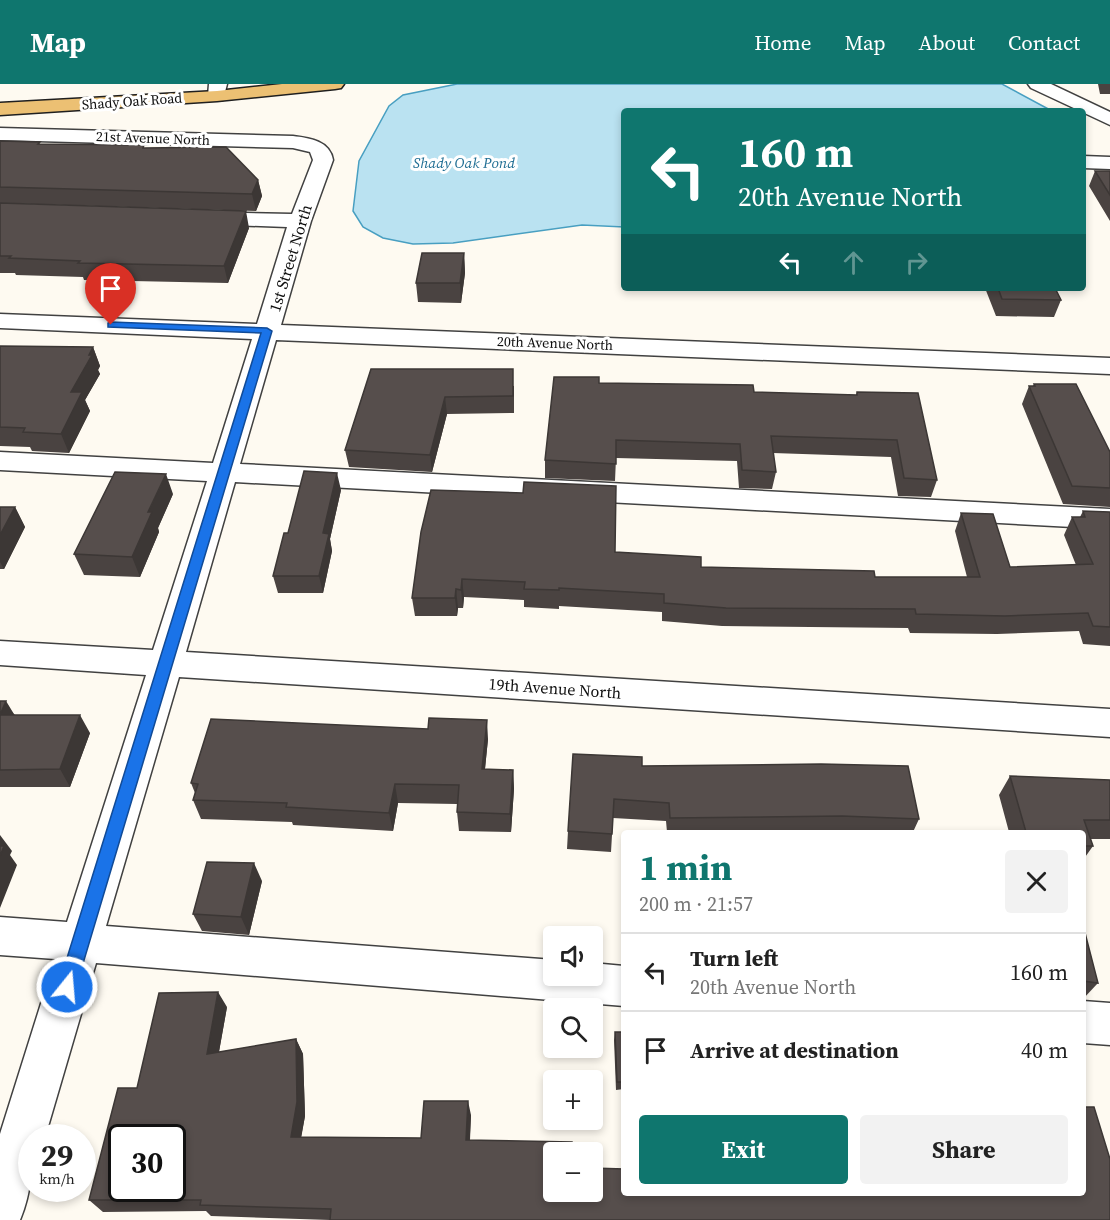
<!DOCTYPE html>
<meta charset="utf-8">
<style>
:root{--surface:#fff;--page:#f2f2f2;--text:#222;--muted:#767676;--line:#e0e0e0;--accent:#0f766e}
body{margin:0;font-family:"Source Serif 4",serif;background:var(--page);color:var(--text);height:100vh;display:flex;flex-direction:column;font-size:22px;white-space:nowrap}
*{box-sizing:border-box;margin:0}
p{font-size:20px;color:var(--muted)}
.icon{flex:none;width:33px;height:33px;fill:none;stroke:currentColor;stroke-width:2;stroke-linecap:round;stroke-linejoin:round}
.map{position:relative;flex:1;overflow:hidden}
.side{position:absolute;left:621px;top:746px;width:465px;height:366px;display:flex;flex-direction:column;background:var(--surface);border-radius:6px;box-shadow:0 3px 9px #0003}
.side>*{flex:none}
.guide{position:absolute;left:621px;top:24px;width:465px;height:183px;border-radius:6px;box-shadow:0 3px 9px #0003;background:#0f766e;color:#fff;overflow:hidden}
.tools{position:absolute;left:543px;top:842px;display:grid;gap:12px}
.tools a{display:grid;place-items:center;width:60px;height:60px;border-radius:6px;background:var(--surface);box-shadow:0 3px 9px #0003;font-size:30px}
.speed{position:absolute;left:18px;top:1040px;display:flex;gap:12px;font-size:30px;font-weight:700;text-align:center}
.speed>*{display:grid;place-content:center;width:78px;height:78px;border-radius:50%;background:var(--surface);box-shadow:0 3px 9px #0003;line-height:1}
.speed small{font-size:15px;font-weight:400}
.speed .limit{border:3px solid #111;border-radius:9px;background:#fff;color:#111}
.pin{position:absolute;display:grid;place-items:center;width:51px;height:51px;color:#fff;margin:-62px -26px;border-radius:50% 50% 50% 0;rotate:-45deg;box-shadow:0 0 6px #0007}
.pin .icon{rotate:45deg}
.me{position:absolute;width:66px;margin:-33px;rotate:17deg;stroke-linejoin:round;filter:drop-shadow(0 0 4px #0008)}
.turn{display:flex;align-items:center;gap:21px;height:126px;padding:0 18px;font-size:27px}
.turn .icon{width:78px;height:78px;stroke-width:2.5}
.turn b{display:block;font-size:42px;line-height:51px}
.lanes{display:flex;align-items:center;height:57px;padding:0 18px;background:#0003;justify-content:center;gap:30px;direction:ltr}
.lanes .off{opacity:.35}
.round{display:grid;place-items:center;flex:none;width:63px;height:63px;border-radius:6px;background:var(--page)}
.headline{display:flex;align-items:center;justify-content:space-between;height:102px;padding:0 18px}
h1{font-size:36px;font-weight:700;line-height:45px;color:var(--accent)}
.button{display:flex;gap:12px;margin-top:auto;padding:12px 18px}
.button a{flex:1;height:69px;border-radius:6px;background:var(--accent);color:#fff;font-size:24px;font-weight:700;line-height:69px;text-align:center}
.button a+a{background:var(--page);color:var(--text)}
ul{padding:0;list-style:none}
li{display:flex;align-items:center;gap:18px;height:78px;padding:0 18px;border-top:2px solid var(--line)}
li div{flex:1}
li b{display:block;font-size:22px}
li em{font-style:normal}
header{display:flex;align-items:center;gap:36px;box-sizing:border-box;height:84px;padding:0 30px;background:var(--accent);color:#fff}
header strong{font-size:28px}
nav{display:flex;gap:33px;margin-inline-start:auto;font-size:21px}
.map>svg:first-child{display:block}
</style>
<header>
<strong>Map</strong>
<nav><a>Home</a><a>Map</a><a>About</a><a>Contact</a></nav>
</header>
<div class="map">
<svg width="1110" height="1136" viewBox="0 0 1110 1136">
<rect width="100%" height="100%" fill="#fefaf1"/>
<!-- water -->
<path fill="#bae2f1" stroke="#489fc1" stroke-width="1.5" d="M457,0H1002L1052,27H624V143L582,141L453,159L413,160L383,154L363,143L353,127L359,77L389,22L403,11Z"/>
<g fill="none" stroke-linecap="round" stroke-linejoin="round">
<!-- minor casing -->
<g stroke="#414141" stroke-width="3">
<path id="minor" d="M209,0H227L223,16H211L208,12Z
M1028,0H1051L1110,28V41L1031,4Z
M0,44L293,52C310,54 330,57 333,76L311,137L281,241L1110,274V290L276,256L240,380L1110,425V445L235,398L186,568L1110,625V653L179,593L106,842L554,876V891H592V879L624,882V922L96,879L45,1053H32C32,1084 32,1107 20,1136H0V1050L55,875L0,871V833L67,838L146,591L0,581V557L153,566L207,397L0,386V368L213,379L252,255L0,244V230L257,240L287,143L203,140L195,139L192,134L195,129L203,128L292,130L313,76L310,68L293,64L0,56Z
M1083,72L1110,73V85L1083,84Z
M1083,917L1110,919V961L1083,959Z"/>
</g>
<!-- major casing -->
<g stroke="#1f1f1f" stroke-width="3">
<path id="major" d="M282,0H344L341,4L335,5L217,17L0,31V19L217,7Z"/>
</g>
<!-- minor -->
<use href="#minor" fill="#fff" fill-rule="evenodd"/>
<!-- major -->
<use href="#major" fill="#ecc073" fill-rule="evenodd"/>
</g>
<!-- wall -->
<path fill="#4a4341" d="M1098,0H1110V10H1100Z
M0,57L41,60L145,64L258,96L262,112L256,127L0,119Z
M1095,87H1110V137L1089,102Z
M0,119L249,144L228,199L84,196L83,193L16,191L15,189H0Z
M464,169L465,189L461,219L418,218L416,199Z
M985,204H1055L1061,216L1054,233L996,232Z
M0,262L93,263L100,282L98,286L100,290L85,316L90,327L69,369L32,367L30,363L0,362Z
M371,285L514,302V329L447,330L432,388L349,383L345,366Z
M599,299L754,308L856,311L857,308L937,396L931,413L898,412L891,373L773,369L776,388L772,405L739,404L737,377L616,374L615,397L545,394V376Z
M1034,300L1110,368V423L1063,420L1022,320L1029,302H1033Z
M341,406L330,455L332,467L323,509H278L273,492L288,449Z
M173,410L158,444L159,448L140,493L84,491L74,470Z
M0,423H15L25,443L4,485H0Z
M1083,427L1110,428V562L1083,560L1079,547L997,550L910,549L908,544L722,542L662,537V528L559,522V525L524,523V516L464,513L463,524H458L457,532H415L412,514L421,448L615,468L701,483L875,493H967L955,447L961,429L1010,483L1076,481L1064,451L1072,433H1080Z
M0,617L15,631L90,649L70,703H0Z
M428,645L488,655L485,685L513,686L514,705L511,748L459,747L457,728V720L398,719L393,747L293,741L292,738L201,735L193,716L195,709L191,699Z
M642,682L919,735L913,748H667L666,737L613,734L611,768L567,765L568,747Z
M1010,692L1110,696V755H1090L1093,762L1083,776V748H1009L999,711Z
M262,797L249,851L202,847L193,830Z
M1083,845L1098,899L1083,915Z
M227,923L219,968L296,955L303,970L305,1032L301,1053L421,1054L471,1031L470,1056L554,1107L1110,1136H330L211,1132L206,1127L103,1128L89,1116L137,1004Z
M615,948H624V1005L616,1006L614,956Z"/>
<!-- shaded-wall -->
<path fill="#3c3735" d="M258,96L262,112L256,127L252,110Z
M246,127L249,144L228,199L224,182Z
M464,169L465,189L461,219L460,199Z
M93,263L100,282L98,286L100,290L85,316L90,327L69,369L61,350L71,308Z
M445,313L447,330L432,388L430,371Z
M337,389L341,406L330,455L332,467L323,509L319,492L323,449Z
M166,390L173,410L158,444L159,448L140,493L132,473L148,428Z
M15,423L25,443L4,485L0,478V451Z
M462,495L464,513L463,524L461,506Z
M456,505L458,524L457,532L455,514Z
M6,617L17,635L0,631Z
M80,631L90,649L70,703L60,685Z
M487,636L488,655L483,704L482,685Z
M513,686L514,705L511,748L510,730Z
M395,700L398,719L393,747L389,729Z
M0,751L12,767L10,771L17,781L0,824Z
M254,779L262,797L249,851L241,833Z
M218,908L227,923L216,984L207,970Z
M296,955L303,970L305,1032L299,1066L291,1053Z
M468,1017L471,1031L469,1069L466,1056Z"/>
<!-- building -->
<path fill="#564e4c" stroke="#3c3735" stroke-width="1.5" fill-rule="evenodd" d="M0,57L40,58L38,60L144,61L143,64L226,63L258,96L252,110L0,103Z
M1095,87H1110V111Z
M0,119L246,127L224,182L78,179L80,177L9,174L11,172H0Z
M422,169H464L460,199H416Z
M998,204H1055L1061,216L1002,215Z
M0,262L93,263L89,271H92L71,308H82L61,350L23,348L25,344L0,343Z
M371,285H513V312L445,313L430,371L345,366Z
M554,293H599V299L753,301L754,308L857,311V308L918,309L937,396L904,394L897,356L771,352L776,388L742,386L740,360L616,356V380L545,376Z
M1034,300H1076L1110,368V404L1072,402L1029,302H1035Z
M304,387L337,389L323,449L329,450L319,492H273L284,449H288Z
M115,388L166,390L148,428H152L132,473L74,470Z
M524,398L616,402L615,468L701,473V483L874,487L875,493H980L961,429L993,430L1010,483L1093,480L1072,433H1085L1083,427L1110,428V543L1093,542L1088,529L1005,532L916,530L915,525L726,524L664,519V510L559,504V506L524,505L525,498L462,495L461,506L456,505L455,514H412L421,448L431,406L523,409Z
M0,423H15L0,451Z
M0,617H6L0,631H80L60,685L0,686Z
M429,634L487,636L482,685L513,686L510,730L457,728L459,701L395,700L389,729L286,723L287,719L193,716L198,700L191,699L211,635L428,645Z
M573,670L642,673V682L821,680L908,682L919,735L842,732L670,734L669,719L614,715L612,750L568,747Z
M1010,692L1110,696V736H1084L1093,762H1083V748H1026Z
M0,762H4L0,772Z
M207,778L254,779L241,833L193,830Z
M1083,845H1084L1098,899L1083,897Z
M218,908L207,970L296,955L297,1018L291,1053L421,1054L424,1017H468L466,1056L572,1058V1068H554V1107H592V1084L624,1085V1108H1083V1023H1094L1110,1075V1136H330L331,1125L200,1121L201,1116H89L118,1004H137L159,909ZM122,1053H172V1104H122Z
M615,948H624V998H617Z"/>
<!-- route -->
<path fill="#1a73e8" stroke="#114b97" stroke-width="1.5" d="M111,238L267,244L272,247L76,903L73,909L67,911L61,909L58,903L261,249L108,243V239Z"/>
<g text-anchor="middle" dominant-baseline="central" stroke-width="6" stroke-linejoin="round" paint-order="stroke">
<!-- far-street labels -->
<g font-size="14" fill="#0e0e0e" stroke="#fff">
<text transform="translate(132 17) rotate(-4)">Shady Oak Road</text>
<text transform="translate(153 54) rotate(2)">21st Avenue North</text>
<text transform="translate(555 259) rotate(2)">20th Avenue North</text>
</g>
<!-- far-water labels -->
<g font-size="15" font-style="italic" fill="#237095" stroke="#fff">
<text x="464" y="78">Shady Oak Pond</text>
</g>
<!-- street labels -->
<g font-size="16" fill="#0e0e0e" stroke="#fff">
<text transform="translate(290 174) rotate(-73)">1st Street North</text>
<text transform="translate(555 604) rotate(4)">19th Avenue North</text>
</g>
</g>
</svg>
<div class="tools">
<a><svg class="icon" aria-label="sound" viewBox="0 0 24 24"><path d="M4 9h4l5-4v14l-5-4H4zM17 9q2 3 0 6"/></svg></a>
<a><svg class="icon" aria-label="search" viewBox="0 0 24 24"><circle cx="10" cy="10" r="6"/><path d="M15 15l6 6"/></svg></a>
<a>+</a>
<a>−</a>
</div>
<div class="speed"><div>29<small>km/h</small></div><div class="limit">30</div></div>
<div class="pin" style="left:111px;top:241px;background:#d93025"><svg class="icon" aria-label="arrive" viewBox="0 0 24 24"><path d="M6 21V4h12l-3 4 3 4H6"/></svg></div>
<svg class="me" style="left:67px;top:903px" viewBox="-20 -20 40 40"><circle r="17" fill="#1a73e8" stroke="#fff" stroke-width="3"/><path d="M0-11L8 9 0 5-8 9z" fill="#fff"/></svg>
<div class="guide">
<div class="turn"><svg class="icon" aria-label="left" viewBox="0 0 24 24"><path d="M17 20v-9H6M10 6l-5 5 5 5"/></svg><div><b>160 m</b>20th Avenue North</div></div>
<div class="lanes"><svg class="icon" aria-label="left" viewBox="0 0 24 24"><path d="M17 20v-9H6M10 6l-5 5 5 5"/></svg><svg class="icon off" aria-label="ahead" viewBox="0 0 24 24"><path d="M12 20V5M6 11l6-6 6 6"/></svg><svg class="icon off" aria-label="right" viewBox="0 0 24 24"><path d="M7 20v-9h11M14 6l5 5-5 5"/></svg></div>
</div>
<section class="side">
<div class="headline"><div><h1>1 min</h1><p>200 m · 21:57</p></div><a class="round"><svg class="icon" aria-label="close" viewBox="0 0 24 24"><path d="M6 6l12 12M18 6L6 18"/></svg></a></div>
<ul>
<li><svg class="icon" aria-label="left" viewBox="0 0 24 24"><path d="M17 20v-9H6M10 6l-5 5 5 5"/></svg><div><b>Turn left</b><p>20th Avenue North</p></div><em>160 m</em></li>
<li><svg class="icon" aria-label="arrive" viewBox="0 0 24 24"><path d="M6 21V4h12l-3 4 3 4H6"/></svg><div><b>Arrive at destination</b></div><em>40 m</em></li>
</ul>
<div class="button"><a>Exit</a><a>Share</a></div>
</section>
</div>
